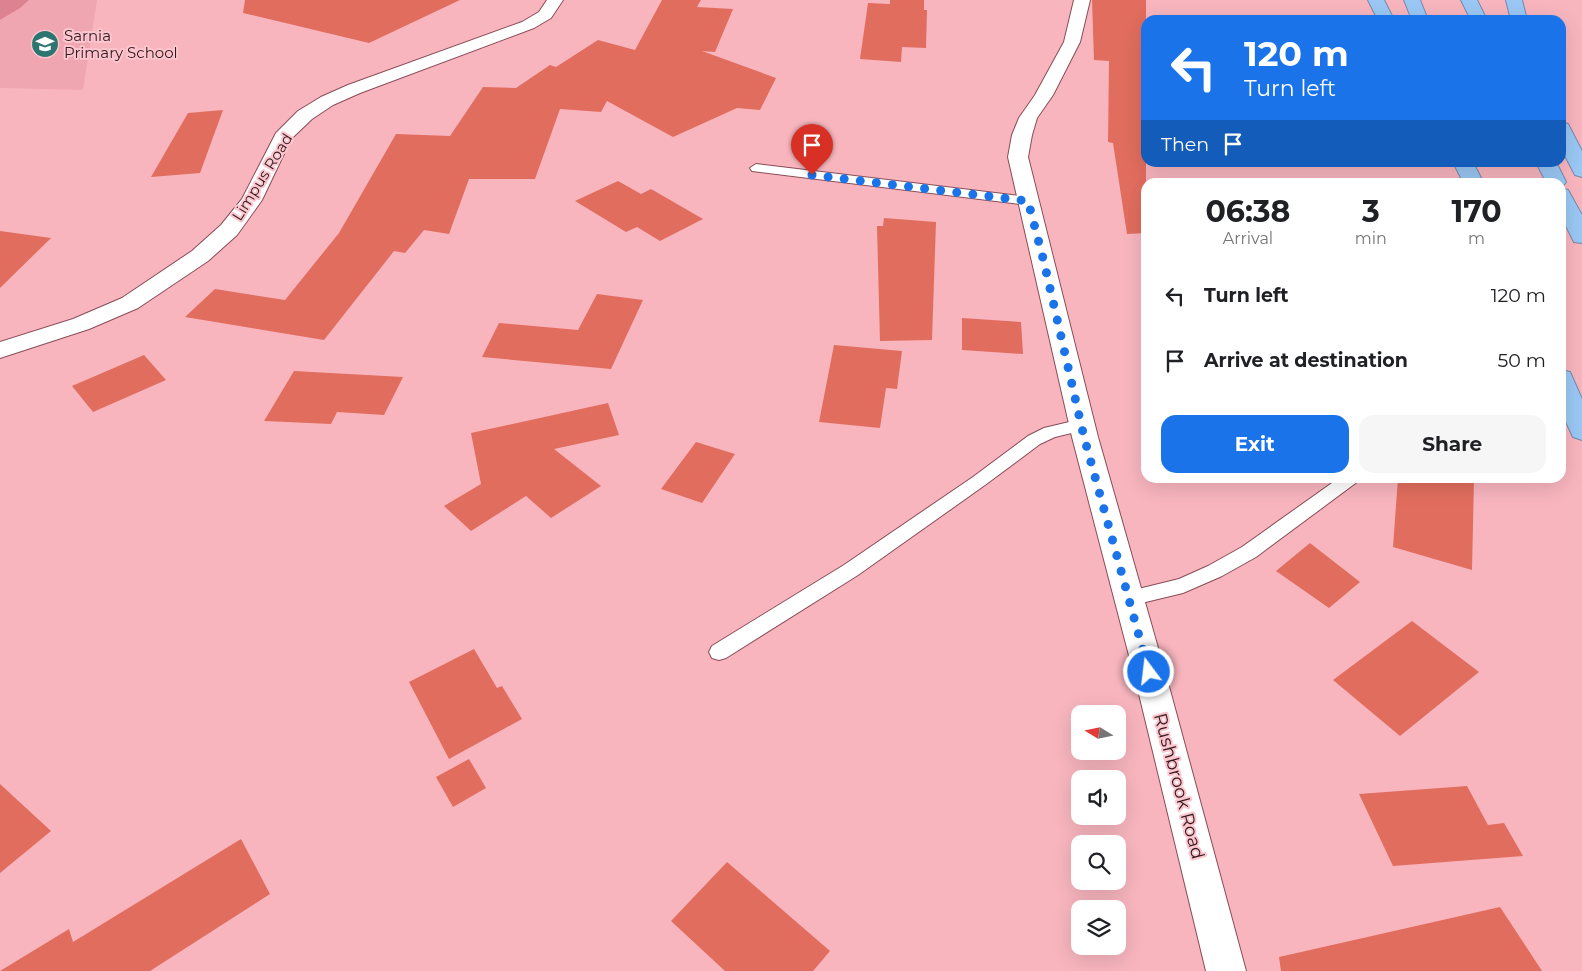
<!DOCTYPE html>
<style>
:root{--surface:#fff;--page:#f6f6f6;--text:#202124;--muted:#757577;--accent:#1a73e8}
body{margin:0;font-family:Montserrat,sans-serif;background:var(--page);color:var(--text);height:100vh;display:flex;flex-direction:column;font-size:19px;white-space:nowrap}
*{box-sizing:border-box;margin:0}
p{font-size:16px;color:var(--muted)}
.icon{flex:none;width:28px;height:28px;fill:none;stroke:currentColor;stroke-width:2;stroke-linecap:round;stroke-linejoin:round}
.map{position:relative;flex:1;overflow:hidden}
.sheet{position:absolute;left:1141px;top:178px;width:425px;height:305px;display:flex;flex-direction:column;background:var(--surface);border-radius:15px;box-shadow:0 5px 20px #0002}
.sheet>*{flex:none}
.guide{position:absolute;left:1141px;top:15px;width:425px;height:152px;border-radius:15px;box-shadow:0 5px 20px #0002;background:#1a73e8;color:#fff;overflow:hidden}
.needle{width:32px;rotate:280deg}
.tools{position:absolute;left:1071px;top:705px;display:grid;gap:10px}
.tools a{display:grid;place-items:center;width:55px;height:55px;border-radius:10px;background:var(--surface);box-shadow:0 5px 20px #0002;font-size:25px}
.pin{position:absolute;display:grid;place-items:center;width:42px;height:42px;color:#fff;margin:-51px -21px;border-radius:50% 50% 50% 0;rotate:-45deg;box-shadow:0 0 5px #0007}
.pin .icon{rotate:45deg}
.me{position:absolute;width:55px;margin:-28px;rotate:345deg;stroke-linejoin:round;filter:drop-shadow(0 0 4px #0008)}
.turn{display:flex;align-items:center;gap:18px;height:105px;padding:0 20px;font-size:22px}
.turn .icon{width:65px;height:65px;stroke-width:2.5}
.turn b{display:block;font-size:35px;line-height:42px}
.then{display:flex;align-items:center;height:48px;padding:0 20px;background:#0003;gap:10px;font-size:19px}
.eta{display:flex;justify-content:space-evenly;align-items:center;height:85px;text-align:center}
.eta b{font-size:30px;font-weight:700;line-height:35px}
.action{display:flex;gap:10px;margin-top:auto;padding:10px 20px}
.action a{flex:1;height:58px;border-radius:15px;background:var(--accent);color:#fff;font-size:20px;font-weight:700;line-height:58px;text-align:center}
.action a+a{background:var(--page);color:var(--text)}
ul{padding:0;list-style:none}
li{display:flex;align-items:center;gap:15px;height:65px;padding:0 20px}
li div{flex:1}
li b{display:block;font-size:19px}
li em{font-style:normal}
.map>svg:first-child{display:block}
</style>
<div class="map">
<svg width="1582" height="971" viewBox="0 0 1582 971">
<rect width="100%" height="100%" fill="#f8b5be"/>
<!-- built -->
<path fill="#f0a6b1" d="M0,0H97L83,90L0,88Z"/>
<!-- green -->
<path fill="#dc8291" d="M0,0H29L20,8L0,20Z"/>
<!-- building -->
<path fill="#e16d5e" d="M245,0H460L369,43L243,13Z
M662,0H701L697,7L733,9L715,52L702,51L776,78L760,110L737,108L673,137L607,101L601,112L560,109L535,179H469L449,234L424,230L405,253L394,251L324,340L185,317L215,289L285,300L339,233L396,134L450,136L483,87L516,88L550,65L556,67L598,40L635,50Z
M890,0H924V10H927L926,48L902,47L901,62L860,59L868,3L890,4Z
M1092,0H1146V233L1127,234L1113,143L1108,142L1109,61L1094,60Z
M223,110L200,173L151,177L188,113Z
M618,181L641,194L651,189L703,219L660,241L637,227L626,232L575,201Z
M884,218L936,222L932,340L880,341L877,226H883Z
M0,231L51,238L0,288Z
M597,294L643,300L611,369L482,357L499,323L578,330Z
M962,318L1021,322L1023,354L962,350Z
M834,345L902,351L897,389L886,388L880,428L819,422Z
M144,355L166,380L93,412L72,386Z
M294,371L403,377L384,415L337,412L331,424L264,421Z
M608,403L619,435L554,449L601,486L551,518L526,496L471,531L444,506L481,484L471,433Z
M696,442L735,454L702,503L661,489Z
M1398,478H1474L1472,570L1393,547Z
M1310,543L1360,582L1329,608L1276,571Z
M1412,621L1479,672L1400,736L1333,680Z
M474,649L497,688L502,686L522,719L449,759L409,682Z
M469,759L486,788L453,807L436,777Z
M0,784L51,831L0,873Z
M1467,786L1488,825L1504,823L1523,856L1393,866L1359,794Z
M241,839L270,894L150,971H0L69,929L73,942Z
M727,862L830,951L813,971H725L671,921Z
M1500,907L1542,971H1281L1279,957Z"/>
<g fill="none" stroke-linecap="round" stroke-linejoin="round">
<!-- lane casing -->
<g stroke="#884d57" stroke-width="2">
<path id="lane" d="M756,164L1028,197L1035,201L1028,205L752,171L750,168Z
M1082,419L1088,421L1090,425L1088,429L1055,437L1040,444L985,485L858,575L726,658L719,660L712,658L709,652L712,646L844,565L973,477L1028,436L1044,428Z
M1339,478H1360L1357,482L1256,557L1222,576L1183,593L1129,606L1122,603L1119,598L1122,593L1179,579L1208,566L1242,547Z"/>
</g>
<!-- street casing -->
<g stroke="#884d57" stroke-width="2">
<path id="street" d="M547,0H563L551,18L534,28L360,93L333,105L312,119L291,139L262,200L237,235L208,261L138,308L89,329L0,358V342L73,319L122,298L192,251L221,225L242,199L276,133L298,111L321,97L348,85L522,22L539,12Z
M1074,0H1090L1080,42L1053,95L1037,118L1032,135L1028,157L1098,437L1170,690L1246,971H1206L1138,690L1072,437L1008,157L1012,135L1019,118L1035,95L1064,42Z"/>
</g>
<!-- highway casing -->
<g stroke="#768aa9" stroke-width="2">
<path id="highway" d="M1368,0H1384L1394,20H1378Z
M1404,0H1420L1428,20H1412Z
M1461,0H1477L1487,20H1471Z
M1506,0H1522L1527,20H1511Z
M1561,122L1568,124L1582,151V177L1575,175L1561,148Z
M1453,162H1473L1483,182H1463Z
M1536,162H1556L1566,182L1563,186L1561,187V182H1546Z
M1561,188L1568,190L1582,215V243L1574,242L1561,216Z
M1561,370L1570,372L1582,399V440L1573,437L1561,411Z"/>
</g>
<!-- lane -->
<use href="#lane" fill="#fff" fill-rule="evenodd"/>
<!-- street -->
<use href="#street" fill="#fff" fill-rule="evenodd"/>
<!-- highway -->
<use href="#highway" fill="#9ac7f4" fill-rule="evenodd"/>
</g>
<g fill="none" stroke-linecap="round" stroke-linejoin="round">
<!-- route -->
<path stroke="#1a73e8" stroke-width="9" stroke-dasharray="0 16.2" d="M812,175L1028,201L1044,262L1084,437L1149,672"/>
</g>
<!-- icons -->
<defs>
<g id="school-disc" transform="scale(1.4375)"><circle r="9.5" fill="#2c7570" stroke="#fdc6ce"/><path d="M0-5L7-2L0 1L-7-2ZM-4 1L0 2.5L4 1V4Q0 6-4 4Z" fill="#fff"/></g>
</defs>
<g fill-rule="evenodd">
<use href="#school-disc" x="45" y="44"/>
</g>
<g text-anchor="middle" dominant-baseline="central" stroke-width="4" stroke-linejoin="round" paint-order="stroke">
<!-- far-poi labels -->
<g font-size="15" fill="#32191d" stroke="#fdc6ce" text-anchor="start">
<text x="64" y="35">Sarnia<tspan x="64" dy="17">Primary School</tspan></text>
</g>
<!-- far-street labels -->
<g font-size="15" fill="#32191d" stroke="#fdc6ce">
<text transform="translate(262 177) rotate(-58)">Limpus Road</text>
</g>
<!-- street labels -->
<g font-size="18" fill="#32191d" stroke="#fdc6ce">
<text transform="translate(1179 786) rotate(75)">Rushbrook Road</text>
</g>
</g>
</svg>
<div class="tools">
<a><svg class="needle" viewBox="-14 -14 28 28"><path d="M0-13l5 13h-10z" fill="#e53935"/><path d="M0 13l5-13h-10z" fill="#757577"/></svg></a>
<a><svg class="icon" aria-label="sound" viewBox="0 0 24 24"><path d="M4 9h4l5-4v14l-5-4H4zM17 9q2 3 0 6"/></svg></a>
<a><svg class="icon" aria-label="search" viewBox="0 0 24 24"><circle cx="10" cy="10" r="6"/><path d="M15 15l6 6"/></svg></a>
<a><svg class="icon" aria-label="layers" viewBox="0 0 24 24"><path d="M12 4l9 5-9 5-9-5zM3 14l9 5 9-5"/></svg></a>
</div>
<div class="pin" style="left:812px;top:175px;background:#d93025"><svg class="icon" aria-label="arrive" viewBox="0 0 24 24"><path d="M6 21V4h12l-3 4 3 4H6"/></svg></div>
<svg class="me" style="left:1149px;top:672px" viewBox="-20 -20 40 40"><circle r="17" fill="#1a73e8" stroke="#fff" stroke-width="3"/><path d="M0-11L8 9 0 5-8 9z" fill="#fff"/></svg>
<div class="guide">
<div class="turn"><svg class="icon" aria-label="left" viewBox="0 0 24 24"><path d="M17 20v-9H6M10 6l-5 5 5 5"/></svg><div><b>120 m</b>Turn left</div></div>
<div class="then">Then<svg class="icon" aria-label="arrive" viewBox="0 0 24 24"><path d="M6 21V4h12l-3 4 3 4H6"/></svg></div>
</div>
<section class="sheet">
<div class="eta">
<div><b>06:38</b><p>Arrival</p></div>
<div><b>3</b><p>min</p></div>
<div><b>170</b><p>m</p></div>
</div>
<ul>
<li><svg class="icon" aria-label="left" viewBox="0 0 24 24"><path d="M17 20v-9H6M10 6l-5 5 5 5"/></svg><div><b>Turn left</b></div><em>120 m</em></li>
<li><svg class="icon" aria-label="arrive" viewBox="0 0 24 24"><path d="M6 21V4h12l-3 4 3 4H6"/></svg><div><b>Arrive at destination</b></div><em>50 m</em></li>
</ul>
<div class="action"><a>Exit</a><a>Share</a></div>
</section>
</div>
